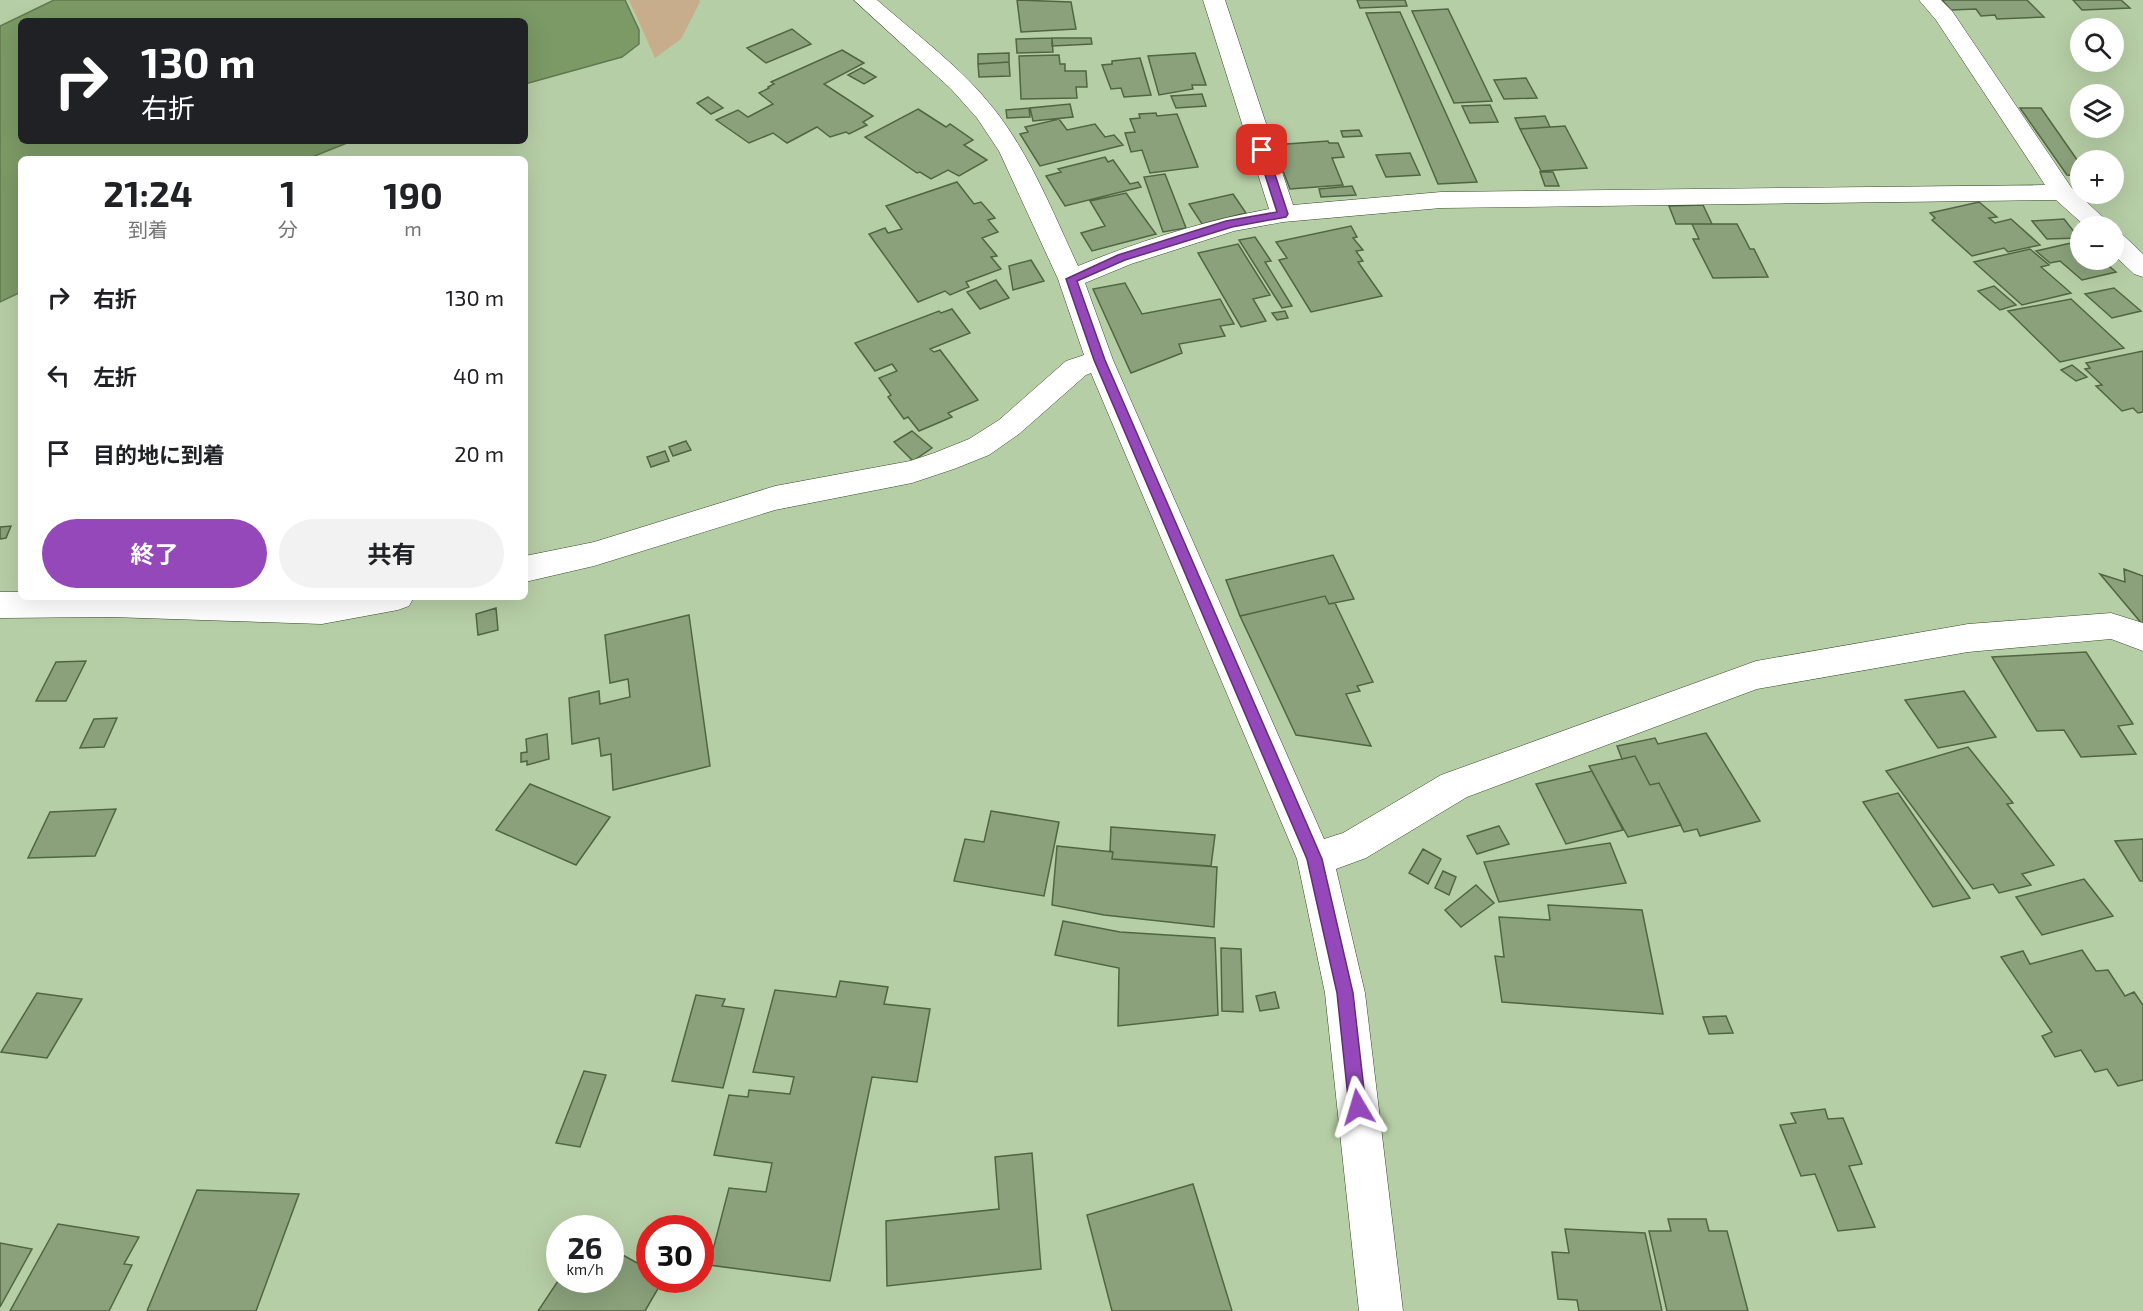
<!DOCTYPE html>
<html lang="ja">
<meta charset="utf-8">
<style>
:root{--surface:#fff;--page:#f2f2f2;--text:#202124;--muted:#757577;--accent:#9548b9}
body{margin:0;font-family:"Exo 2","Noto Sans JP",sans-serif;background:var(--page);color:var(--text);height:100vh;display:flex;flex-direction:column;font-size:22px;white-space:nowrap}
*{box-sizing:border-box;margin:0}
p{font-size:20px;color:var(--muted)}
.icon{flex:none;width:33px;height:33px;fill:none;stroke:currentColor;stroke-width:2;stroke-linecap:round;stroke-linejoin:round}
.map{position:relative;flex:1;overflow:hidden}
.side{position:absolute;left:18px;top:156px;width:510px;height:444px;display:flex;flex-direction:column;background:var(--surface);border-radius:9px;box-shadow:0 6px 24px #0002}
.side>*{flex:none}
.banner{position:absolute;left:18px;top:18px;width:510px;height:126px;border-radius:9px;box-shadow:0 6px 24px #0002;background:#202124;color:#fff;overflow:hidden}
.buttons{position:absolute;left:2070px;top:18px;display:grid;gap:12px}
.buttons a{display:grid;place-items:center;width:54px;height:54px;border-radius:50%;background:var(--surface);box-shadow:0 6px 24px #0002;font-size:30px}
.speed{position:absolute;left:546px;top:1215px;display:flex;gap:12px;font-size:30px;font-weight:700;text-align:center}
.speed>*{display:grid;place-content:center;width:78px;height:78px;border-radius:50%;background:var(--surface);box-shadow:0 6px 24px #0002;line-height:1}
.speed small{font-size:15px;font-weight:400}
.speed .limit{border:9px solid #d22;background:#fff;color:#111}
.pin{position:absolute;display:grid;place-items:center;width:51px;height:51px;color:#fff;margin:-26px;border-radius:12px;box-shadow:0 3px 9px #0006}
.me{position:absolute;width:66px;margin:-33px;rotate:353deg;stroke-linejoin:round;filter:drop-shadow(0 0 4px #0008)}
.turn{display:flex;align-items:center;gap:21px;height:126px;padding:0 24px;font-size:27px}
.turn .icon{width:78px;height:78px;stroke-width:2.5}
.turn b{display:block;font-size:42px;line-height:51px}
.eta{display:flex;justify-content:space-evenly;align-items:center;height:102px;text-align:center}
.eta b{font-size:36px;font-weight:700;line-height:42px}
.cta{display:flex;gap:12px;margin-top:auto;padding:12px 24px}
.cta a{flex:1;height:69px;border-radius:36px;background:var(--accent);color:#fff;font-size:24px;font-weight:700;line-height:69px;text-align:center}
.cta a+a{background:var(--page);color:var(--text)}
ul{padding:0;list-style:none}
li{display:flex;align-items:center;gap:18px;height:78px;padding:0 24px}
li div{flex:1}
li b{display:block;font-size:22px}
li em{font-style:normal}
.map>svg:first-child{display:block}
</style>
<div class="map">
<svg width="2143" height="1311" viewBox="0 0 2143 1311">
<rect width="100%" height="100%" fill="#b6cea6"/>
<!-- green -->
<path fill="#c7ad8c" d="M629,0H699L700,2L681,39L655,58Z"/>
<!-- water -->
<path fill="#7b9a65" stroke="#61794f" stroke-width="1.5" d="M54,0H625L639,30V44L622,57L525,84V21H21V141H352L307,159H21V292L0,302V26Z"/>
<!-- building -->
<path fill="#8aa17b" stroke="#506642" stroke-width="1.5" d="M1017,0L1071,2L1076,29L1021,32Z
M1357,0H1405L1407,6L1360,8Z
M1942,0H2027L2044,17L1997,19L1995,15L1981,16L1976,9L1951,10Z
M2073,0H2121L2130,8L2082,10Z
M1448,9L1492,101L1454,103L1412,11Z
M1400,12L1477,182L1438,184L1366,13Z
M792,29L811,44L766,63L747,48Z
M1052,38L1053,52L1017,53L1016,39Z
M1052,38H1091L1092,44L1052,46Z
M842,50L864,63L824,84L873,116L863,122L867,125L849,134L846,132L830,137L817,127L787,143L773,133L749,143L716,120L738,110L748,117L773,104L759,93L769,88L768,87L774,84L771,82Z
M1009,53V62L978,64V54Z
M1195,53L1206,85H1192L1193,89L1159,95L1148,56Z
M1059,55L1060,64H1065V71H1086L1087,87H1076L1077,98L1021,99L1019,56Z
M1140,58L1151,95L1124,97L1121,88L1111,89L1102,65L1112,64V61Z
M1009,62L1010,76L979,77L978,64Z
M861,68L876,77L864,84L848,75Z
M1526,78L1537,98L1504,99L1494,80Z
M1202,94L1206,106L1176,108L1171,96Z
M708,97L723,108L711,114L697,103Z
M1070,104L1073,117L1033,121L1030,108Z
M1490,105L1498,122L1470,123L1462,106Z
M1029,108L1030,117L1007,118L1006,110Z
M2020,108H2041L2080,164V176L2067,175Z
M918,109L946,127L950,124L973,140L964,145L987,160L959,176L948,170L931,179L920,172L917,173L865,137Z
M1156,113L1157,116L1177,114L1198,167L1150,173L1142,150L1131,152L1125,133L1135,132L1130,119L1140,118L1139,114Z
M1545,116L1550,127L1520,129L1515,118Z
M1059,119L1067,130L1095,124L1105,137L1114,135L1123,145L1040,166L1020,134L1028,132L1025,127Z
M1565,126L1587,168L1541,171L1520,129Z
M1359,130L1362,136L1343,137L1341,131Z
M1328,141L1329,143H1338L1344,157L1332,158L1343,185L1290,189L1273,145Z
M1410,153L1420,175L1386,177L1376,155Z
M1105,157L1108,162L1113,160L1130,184L1138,182L1141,187L1065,206L1046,176L1061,172L1058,169Z
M1540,172H1553L1559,186H1545Z
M1165,174L1186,228L1163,232L1144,177Z
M957,182L974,204L981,202L995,218L988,220L998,232L982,238L997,256L991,257L1001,269L966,282L969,287L950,295L945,291L918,302L869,234L885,228L888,233L902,229L886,206Z
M1352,186L1356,195L1321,197L1319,189Z
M1126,193L1156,234L1092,251L1081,233L1105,226L1090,201Z
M1233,194L1246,213L1202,224L1189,204Z
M1979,202L1997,217L1989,218L1995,223L2011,219L2040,245L2008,252L2004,248L1972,256L1932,220L1935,218L1930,213Z
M1703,205L1712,224H1676L1669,206Z
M2064,219L2079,238L2047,239L2032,221Z
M1692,224H1737L1750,249H1754L1768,277L1713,278L1693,239H1699Z
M1351,226L1357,237L1353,238L1363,250L1356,251L1363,261L1358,262L1382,296L1311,312L1279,260L1287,258L1276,242Z
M1255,237L1271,261L1265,262L1292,306L1282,308L1239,240Z
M2080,241V260H2102L2116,272L2082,280L2060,261L2050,263L2036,251Z
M1238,244L1270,295L1253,299L1266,321L1241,327L1198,253Z
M2030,249L2049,265L2041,267L2071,293L2022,305L1974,262Z
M1031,260L1044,281L1013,290L1009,266Z
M996,280L1009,298L980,309L967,292Z
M1125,283L1142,314L1220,299L1234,324L1220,326L1225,336L1179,344L1182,353L1131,373L1093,289Z
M1994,286L2016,305L2000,310L1978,291Z
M2114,288L2141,311L2112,318L2085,294Z
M2071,299L2124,348L2060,362L2008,311Z
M952,309L970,333L930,349L934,352L940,350L978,400L948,413L952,417L919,431L908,417L904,419L888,397L891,395L879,378L897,371L892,364L875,371L855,343L939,311L941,313Z
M1285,311L1288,318L1277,320L1272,313Z
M2143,351V412L2138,413L2133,408L2122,411L2096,386L2102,385L2085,369L2090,368L2086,363Z
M2072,365L2087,377L2076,381L2061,370Z
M912,431L932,448L913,461L894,442Z
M686,441L691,450L673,456L669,447Z
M665,451L669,461L651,467L647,457Z
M11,526L6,538L0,539V527Z
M1333,555L1354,599L1329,604L1325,596L1240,616L1226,580Z
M2124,569L2143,576V625L2100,574L2125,582Z
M1325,596L1329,604L1335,603L1373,682L1357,686L1360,691L1346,694L1371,746L1296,735L1240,616Z
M496,608L498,630L478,635L476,614Z
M689,615L710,766L613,790L611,754L601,756L599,738L572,744L569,698L599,691L600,704L630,697L628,679L610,683L605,635Z
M2086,652L2133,724L2118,726L2136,754L2081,757L2064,730L2037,731L1992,657Z
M86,661L66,701H36L56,662Z
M1964,691L1996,737L1938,748L1905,700Z
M117,718L104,747L80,748L94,719Z
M1706,733L1760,821L1700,836L1697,829L1684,832L1659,783L1650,785L1635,756L1622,759L1617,746L1655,738L1658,744Z
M547,734L549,759L527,765V761L521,762V753L527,752L526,739Z
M1968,747L2013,803L2007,804L2054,865L2022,874L2031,885L1999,893L1993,884L1973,889L1886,771Z
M1635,756L1650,785L1659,783L1681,825L1628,837L1589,766Z
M1592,771L1623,830L1566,844L1536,784Z
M530,784L610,817L576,865L496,830Z
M1898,793L1970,898L1933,907L1863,802Z
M116,809L95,856L28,858L50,812Z
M991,811L1059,822L1044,896L954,881L965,839L984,842Z
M1499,826L1509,844L1477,854L1467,836Z
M1111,827L1215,835L1211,866L1112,859L1113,852L1110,851Z
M2143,839V881H2140L2115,841Z
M1610,843L1626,883L1499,902L1484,862Z
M1057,846L1113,852L1112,859L1217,867L1214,927L1104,915L1052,905Z
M1423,849L1441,859L1428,884L1409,873Z
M1443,871L1456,877L1449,895L1435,888Z
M2084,879L2113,916L2042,935L2016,897Z
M1476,885L1494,903L1461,927L1445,910Z
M1548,905L1642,910L1663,1014L1502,1002L1495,956L1504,957L1499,917L1550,920Z
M1063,921L1120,932L1215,938L1218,1015L1118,1026L1119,968L1055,955Z
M1221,948L1241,949L1243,1012L1222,1011Z
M2082,950L2096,971L2108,970L2125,996L2134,992L2143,1005V1080L2118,1086L2107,1069L2095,1072L2081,1050L2055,1057L2042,1036L2052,1032L2001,957L2023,951L2030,964Z
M840,981L888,987L884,1004L930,1009L917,1082L872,1077L830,1281L709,1265L729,1188L766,1192L772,1163L714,1155L729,1095L748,1097L749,1090L790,1094L794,1077L753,1072L775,990L836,997Z
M1275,992L1279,1008L1260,1011L1256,996Z
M37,993L82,999L47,1058L1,1052Z
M696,995L725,999L722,1006L744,1009L723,1088L672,1081Z
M1726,1016L1733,1033L1709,1034L1703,1017Z
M584,1071L606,1075L580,1147L556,1143Z
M1825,1109L1828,1119L1843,1118L1862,1164L1849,1166L1875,1227L1838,1231L1815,1174L1801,1176L1780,1125L1796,1123L1791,1113Z
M1032,1153L1041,1269L887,1286L886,1221L999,1209L995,1157Z
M1193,1184L1232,1311H1112L1087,1215Z
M197,1190L299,1194L256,1311H147Z
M1668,1219H1706L1709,1231H1727L1748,1311H1667L1649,1231H1671Z
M58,1224L139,1237L124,1264L132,1265L109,1311H10Z
M1565,1229L1645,1233L1662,1311H1579L1577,1300L1558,1299L1552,1252L1569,1253Z
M0,1243L32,1249L0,1307Z
M610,1248L650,1270V1280H663L645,1311H538L560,1278L610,1280Z"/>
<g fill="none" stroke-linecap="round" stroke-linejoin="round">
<!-- minor casing -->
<g stroke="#364a28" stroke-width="1">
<path id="minor" d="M854,0H877C917,35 962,68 994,109C1031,156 1053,213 1078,266C1139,241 1204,221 1269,209L1203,0H1225L1293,205L1441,192L2045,185L1936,20L1919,0H1941L1952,11L2071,187L2112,226H2085L2056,200L1441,208L1283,222L1234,231L1131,264L1085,283L1113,360L1324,839L1343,833L1441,775L1756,661L1968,624L2111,613L2143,623V651L2111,639L1968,652L1757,689L1467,797L1366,858L1336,869L1365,993L1403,1311H1359L1325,993L1297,859L1091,373L1086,375L1019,434L989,455L954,469L912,483L775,510L594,566L525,582V556L594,542L775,486L910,461L934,453L969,439L999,420L1066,361L1084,355L1058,279L999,151L977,118L951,89Z
M2114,233L2123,235L2143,254V277L2134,274L2114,255Z
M0,592H21V597H414L409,606L398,610L322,624L111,617L0,618Z"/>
</g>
<!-- minor -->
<use href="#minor" fill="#fff" fill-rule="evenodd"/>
</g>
<!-- route -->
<path fill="#9548b9" stroke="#612f78" stroke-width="1.5" d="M1262,147L1267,150L1288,214L1286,217L1232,227L1125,260L1077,281L1105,360L1322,859L1353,993L1366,1107L1364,1113L1358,1115L1352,1113L1349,1107L1337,993L1307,859L1094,360L1066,279L1118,255L1226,221L1277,212L1257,150Z"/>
</svg>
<div class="buttons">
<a><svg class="icon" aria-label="search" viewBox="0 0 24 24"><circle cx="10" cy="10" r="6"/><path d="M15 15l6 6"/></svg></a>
<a><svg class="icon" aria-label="layers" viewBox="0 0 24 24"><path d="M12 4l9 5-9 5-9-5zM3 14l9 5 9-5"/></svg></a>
<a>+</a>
<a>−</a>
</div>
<div class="speed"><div>26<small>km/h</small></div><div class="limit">30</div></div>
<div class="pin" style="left:1262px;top:150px;background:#d93025"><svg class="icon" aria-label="arrive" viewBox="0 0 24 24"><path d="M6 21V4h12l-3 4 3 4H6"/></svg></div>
<svg class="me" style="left:1358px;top:1107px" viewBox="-20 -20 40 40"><path d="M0-17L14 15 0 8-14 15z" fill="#9548b9" stroke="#fff" stroke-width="4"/></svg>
<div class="banner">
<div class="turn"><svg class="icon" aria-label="right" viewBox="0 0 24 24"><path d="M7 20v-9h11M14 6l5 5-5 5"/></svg><div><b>130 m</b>右折</div></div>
</div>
<section class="side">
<div class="eta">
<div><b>21:24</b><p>到着</p></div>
<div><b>1</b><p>分</p></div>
<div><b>190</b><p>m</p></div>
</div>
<ul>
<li><svg class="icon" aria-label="right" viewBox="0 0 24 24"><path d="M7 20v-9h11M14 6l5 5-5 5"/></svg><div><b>右折</b></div><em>130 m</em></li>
<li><svg class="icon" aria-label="left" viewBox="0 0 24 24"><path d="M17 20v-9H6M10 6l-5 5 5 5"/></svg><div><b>左折</b></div><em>40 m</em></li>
<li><svg class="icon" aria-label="arrive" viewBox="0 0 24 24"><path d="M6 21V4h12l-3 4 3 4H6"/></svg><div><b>目的地に到着</b></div><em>20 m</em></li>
</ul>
<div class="cta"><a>終了</a><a>共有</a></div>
</section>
</div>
